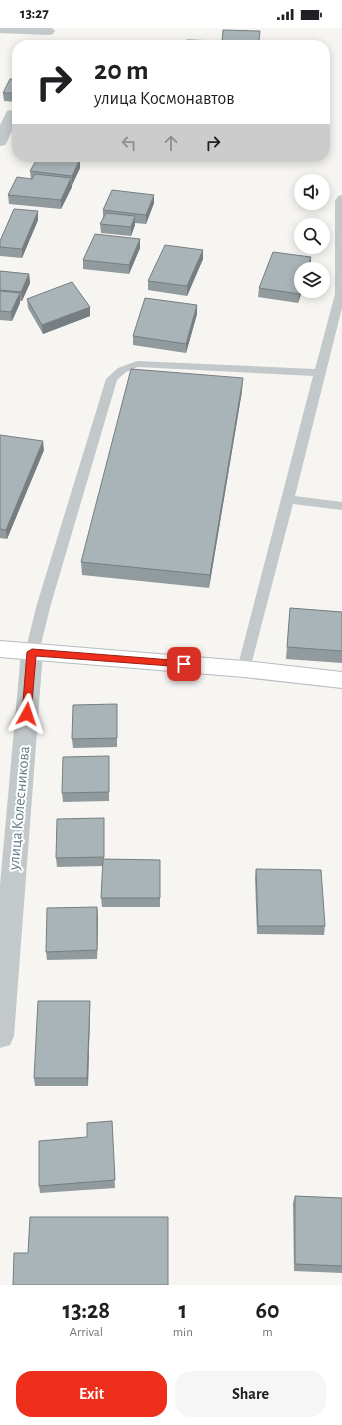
<!DOCTYPE html>
<meta charset="utf-8">
<style>
:root{--surface:#fff;--page:#f6f6f6;--text:#202124;--muted:#757577;--accent:#ed2f1b}
body{margin:0;font-family:"Alegreya Sans",sans-serif;background:var(--page);color:var(--text);height:100vh;display:flex;flex-direction:column;font-size:15px;white-space:nowrap}
*{box-sizing:border-box;margin:0}
p{font-size:13px;color:var(--muted)}
.icon{flex:none;width:22px;height:22px;fill:none;stroke:currentColor;stroke-width:2;stroke-linecap:round;stroke-linejoin:round}
.map{position:relative;height:1257px;overflow:hidden}
.panel{display:flex;flex-direction:column;background:var(--surface);flex:1}
.panel>*{flex:none}
.top-card{position:absolute;left:12px;top:12px;width:318px;height:122px;border-radius:16px;box-shadow:0 2px 10px #0003;background:#fff;color:var(--text);overflow:hidden}
.tools{position:absolute;left:294px;top:146px;display:grid;gap:8px}
.tools a{display:grid;place-items:center;width:36px;height:36px;border-radius:50%;background:var(--surface);box-shadow:0 2px 10px #0003;font-size:20px}
.pin{position:absolute;display:grid;place-items:center;width:34px;height:34px;color:#fff;margin:-17px;border-radius:8px;box-shadow:0 2px 6px #0006}
.me{position:absolute;width:44px;margin:-22px;rotate:5deg;stroke-linejoin:round;filter:drop-shadow(0 0 3px #0008)}
.turn{display:flex;align-items:center;gap:14px;height:84px;padding:0 16px;font-size:18px}
.turn .icon{width:52px;height:52px;stroke-width:2.5}
.turn b{display:block;font-size:28px;line-height:34px}
.lanes{display:flex;align-items:center;height:38px;padding:0 16px;background:#0003;justify-content:center;gap:20px;direction:ltr}
.lanes .off{opacity:.35}
.eta{display:flex;justify-content:space-evenly;align-items:center;height:68px;text-align:center}
.eta b{font-size:24px;font-weight:700;line-height:28px}
.cta{display:flex;gap:8px;margin-top:auto;padding:8px 16px}
.cta a{flex:1;height:46px;border-radius:16px;background:var(--accent);color:#fff;font-size:16px;font-weight:700;line-height:46px;text-align:center}
.cta a+a{background:var(--page);color:var(--text)}
.status{display:flex;justify-content:space-between;align-items:center;height:28px;padding:0 20px;background:var(--surface);direction:ltr}
.status svg{height:11px;fill:currentColor}
.map>svg:first-child{display:block}
</style>
<div class="status"><b>13:27</b><svg viewBox="0 0 49 12"><path d="M0 12V9h3v3zM5 12V6h3v6zM10 12V3h3v9zM15 12V0h3v12zM26 1h20v11H26zM47 4h2v5h-2z"/></svg></div>
<div class="map">
<svg width="342" height="1257" viewBox="0 0 342 1257">
<rect width="100%" height="100%" fill="#f6f5f2"/>
<g fill="none" stroke-linecap="round" stroke-linejoin="round">
<!-- secondary casing -->
<g stroke="#b5bcbf" stroke-width="2">
<path id="secondary" d="M0,613L244,633L342,644V660L244,649L0,629Z"/>
</g>
<!-- lane -->
<path fill="#c3c8ca" fill-rule="evenodd" d="M342,167V280L295,468L342,474V482L293,476L249,645L244,646L239,645L237,641L313,348L138,339L126,344L117,352L51,576L39,624L37,628L32,629L27,628L25,624L37,576L106,351L118,340L137,333L315,341L335,266V173L338,168Z"/>
<!-- street -->
<path fill="#c3c8ca" fill-rule="evenodd" d="M0,0H52L55,3L53,6L48,7L0,5Z
M12,82L17,83V91L7,114L5,117L0,118V97L7,83Z
M32,616L40,618L43,624L14,1008L10,1017L0,1020V857L21,624L24,618Z"/>
<!-- secondary -->
<use href="#secondary" fill="#fff" fill-rule="evenodd"/>
</g>
<!-- wall -->
<path fill="#919b9e" d="M17,51V74L4,73L3,65Z
M80,140L72,157V156V159L61,181L9,176L8,167L31,151L30,143Z
M154,167V175L146,196L135,195V197L131,208L101,205L100,196L103,190V182Z
M38,192L22,230L0,228V219Z
M140,211V220L129,246L83,241V232Z
M203,231L187,268L148,262V253Z
M311,238L298,275L258,269L259,260Z
M0,243L29,246L30,255L22,273H20V275L12,293L0,292Z
M27,271L90,288L43,306L28,280Z
M197,277V286L186,325L133,317V308Z
M242,363L209,560L82,547L81,534Z
M0,407L44,422L7,511L0,510Z
M290,580L342,584V635L286,631Z
M117,676V719L73,720L72,711Z
M109,728V773L63,774L62,765Z
M104,799V831L160,832V879H102L101,870L103,838L57,839L56,830Z
M256,841L325,898L324,907L257,906L255,850Z
M98,888L97,931L47,932L46,924Z
M90,973V981L88,1058H35L34,1050Z
M112,1093L115,1160L40,1165L39,1158L87,1109Z
M295,1168L342,1170V1245L294,1243L293,1175Z"/>
<!-- shaded-wall -->
<path fill="#767e81" d="M80,131V140L72,157V148Z
M71,150L72,159L61,181V172Z
M154,167V175L146,196V187Z
M38,183V192L22,230V221Z
M135,188V197L131,208V199Z
M140,211V220L129,246V237Z
M203,222V231L187,268V258Z
M311,229V238L310,241H307Z
M29,246L30,255L22,273L21,264Z
M301,259V263H302L298,275L299,266Z
M20,265V275L12,293L11,284Z
M197,277V286L186,325V316Z
M90,279V288L43,306L42,297Z
M243,350L242,363L209,560L210,547Z
M43,413L44,422L7,511L6,502Z
M97,879L98,888L97,931Z
M90,973V981L88,1058L87,1050Z"/>
<!-- building -->
<path fill="#a9b4b8" stroke="#767e81" d="M223,2L260,3L259,13L294,14V17H187V12L222,13Z
M10,51H17V65H3Z
M38,129H58L80,131L72,148L30,143Z
M35,146L71,150L61,172L8,167L17,149L32,151Z
M112,162L154,167L146,187L103,182Z
M14,181L38,183L22,221L0,219V213Z
M106,185L135,188L131,199L100,196Z
M95,206L140,211L129,237L83,232Z
M165,217L203,222L187,258L148,253Z
M273,224L311,229L307,241H301V259L299,266L259,260Z
M0,243L29,246L21,264L0,262Z
M72,254L90,279L42,297L27,271Z
M0,263L20,265L11,284L0,283Z
M145,270L197,277L186,316L133,308Z
M131,341L243,350L210,547L81,534Z
M0,407L43,413L6,502L0,501Z
M290,580L342,584V623L287,619Z
M117,676V710L72,711L73,677Z
M109,728V764L62,765L63,729Z
M104,790V829L56,830L57,791Z
M103,831L160,832V870H101Z
M256,841L321,842L325,898H258Z
M97,879V922L46,924L47,880Z
M38,973H90L87,1050H34Z
M112,1093L115,1152L39,1158V1113L87,1109V1095Z
M295,1168L342,1170V1238L295,1236Z
M30,1189H168V1257H13L14,1225H28Z"/>
<!-- route -->
<path fill="#ed2f1b" stroke="#9a1f12" d="M32,621L184,633L188,636L184,639L36,628L31,686L27,689L22,686L27,624Z"/>
<g text-anchor="middle" dominant-baseline="central" stroke-width="4" stroke-linejoin="round" paint-order="stroke">
<!-- street labels -->
<g font-size="16" fill="#637a85" stroke="#fff">
<text transform="translate(19 780) rotate(-85)">улица Колесникова</text>
</g>
</g>
</svg>
<div class="tools">
<a><svg class="icon" aria-label="sound" viewBox="0 0 24 24"><path d="M4 9h4l5-4v14l-5-4H4zM17 9q2 3 0 6"/></svg></a>
<a><svg class="icon" aria-label="search" viewBox="0 0 24 24"><circle cx="10" cy="10" r="6"/><path d="M15 15l6 6"/></svg></a>
<a><svg class="icon" aria-label="layers" viewBox="0 0 24 24"><path d="M12 4l9 5-9 5-9-5zM3 14l9 5 9-5"/></svg></a>
</div>
<div class="pin" style="left:184px;top:636px;background:#d93025"><svg class="icon" aria-label="arrive" viewBox="0 0 24 24"><path d="M6 21V4h12l-3 4 3 4H6"/></svg></div>
<svg class="me" style="left:27px;top:686px" viewBox="-20 -20 40 40"><path d="M0-17L14 15 0 8-14 15z" fill="#ed2f1b" stroke="#fff" stroke-width="4"/></svg>
<div class="top-card">
<div class="turn"><svg class="icon" aria-label="right" viewBox="0 0 24 24"><path d="M7 20v-9h11M14 6l5 5-5 5"/></svg><div><b>20 m</b>улица Космонавтов</div></div>
<div class="lanes"><svg class="icon off" aria-label="left" viewBox="0 0 24 24"><path d="M17 20v-9H6M10 6l-5 5 5 5"/></svg><svg class="icon off" aria-label="ahead" viewBox="0 0 24 24"><path d="M12 20V5M6 11l6-6 6 6"/></svg><svg class="icon" aria-label="right" viewBox="0 0 24 24"><path d="M7 20v-9h11M14 6l5 5-5 5"/></svg></div>
</div>
</div>
<section class="panel">
<div class="eta">
<div><b>13:28</b><p>Arrival</p></div>
<div><b>1</b><p>min</p></div>
<div><b>60</b><p>m</p></div>
</div>
<div class="cta"><a>Exit</a><a>Share</a></div>
</section>
